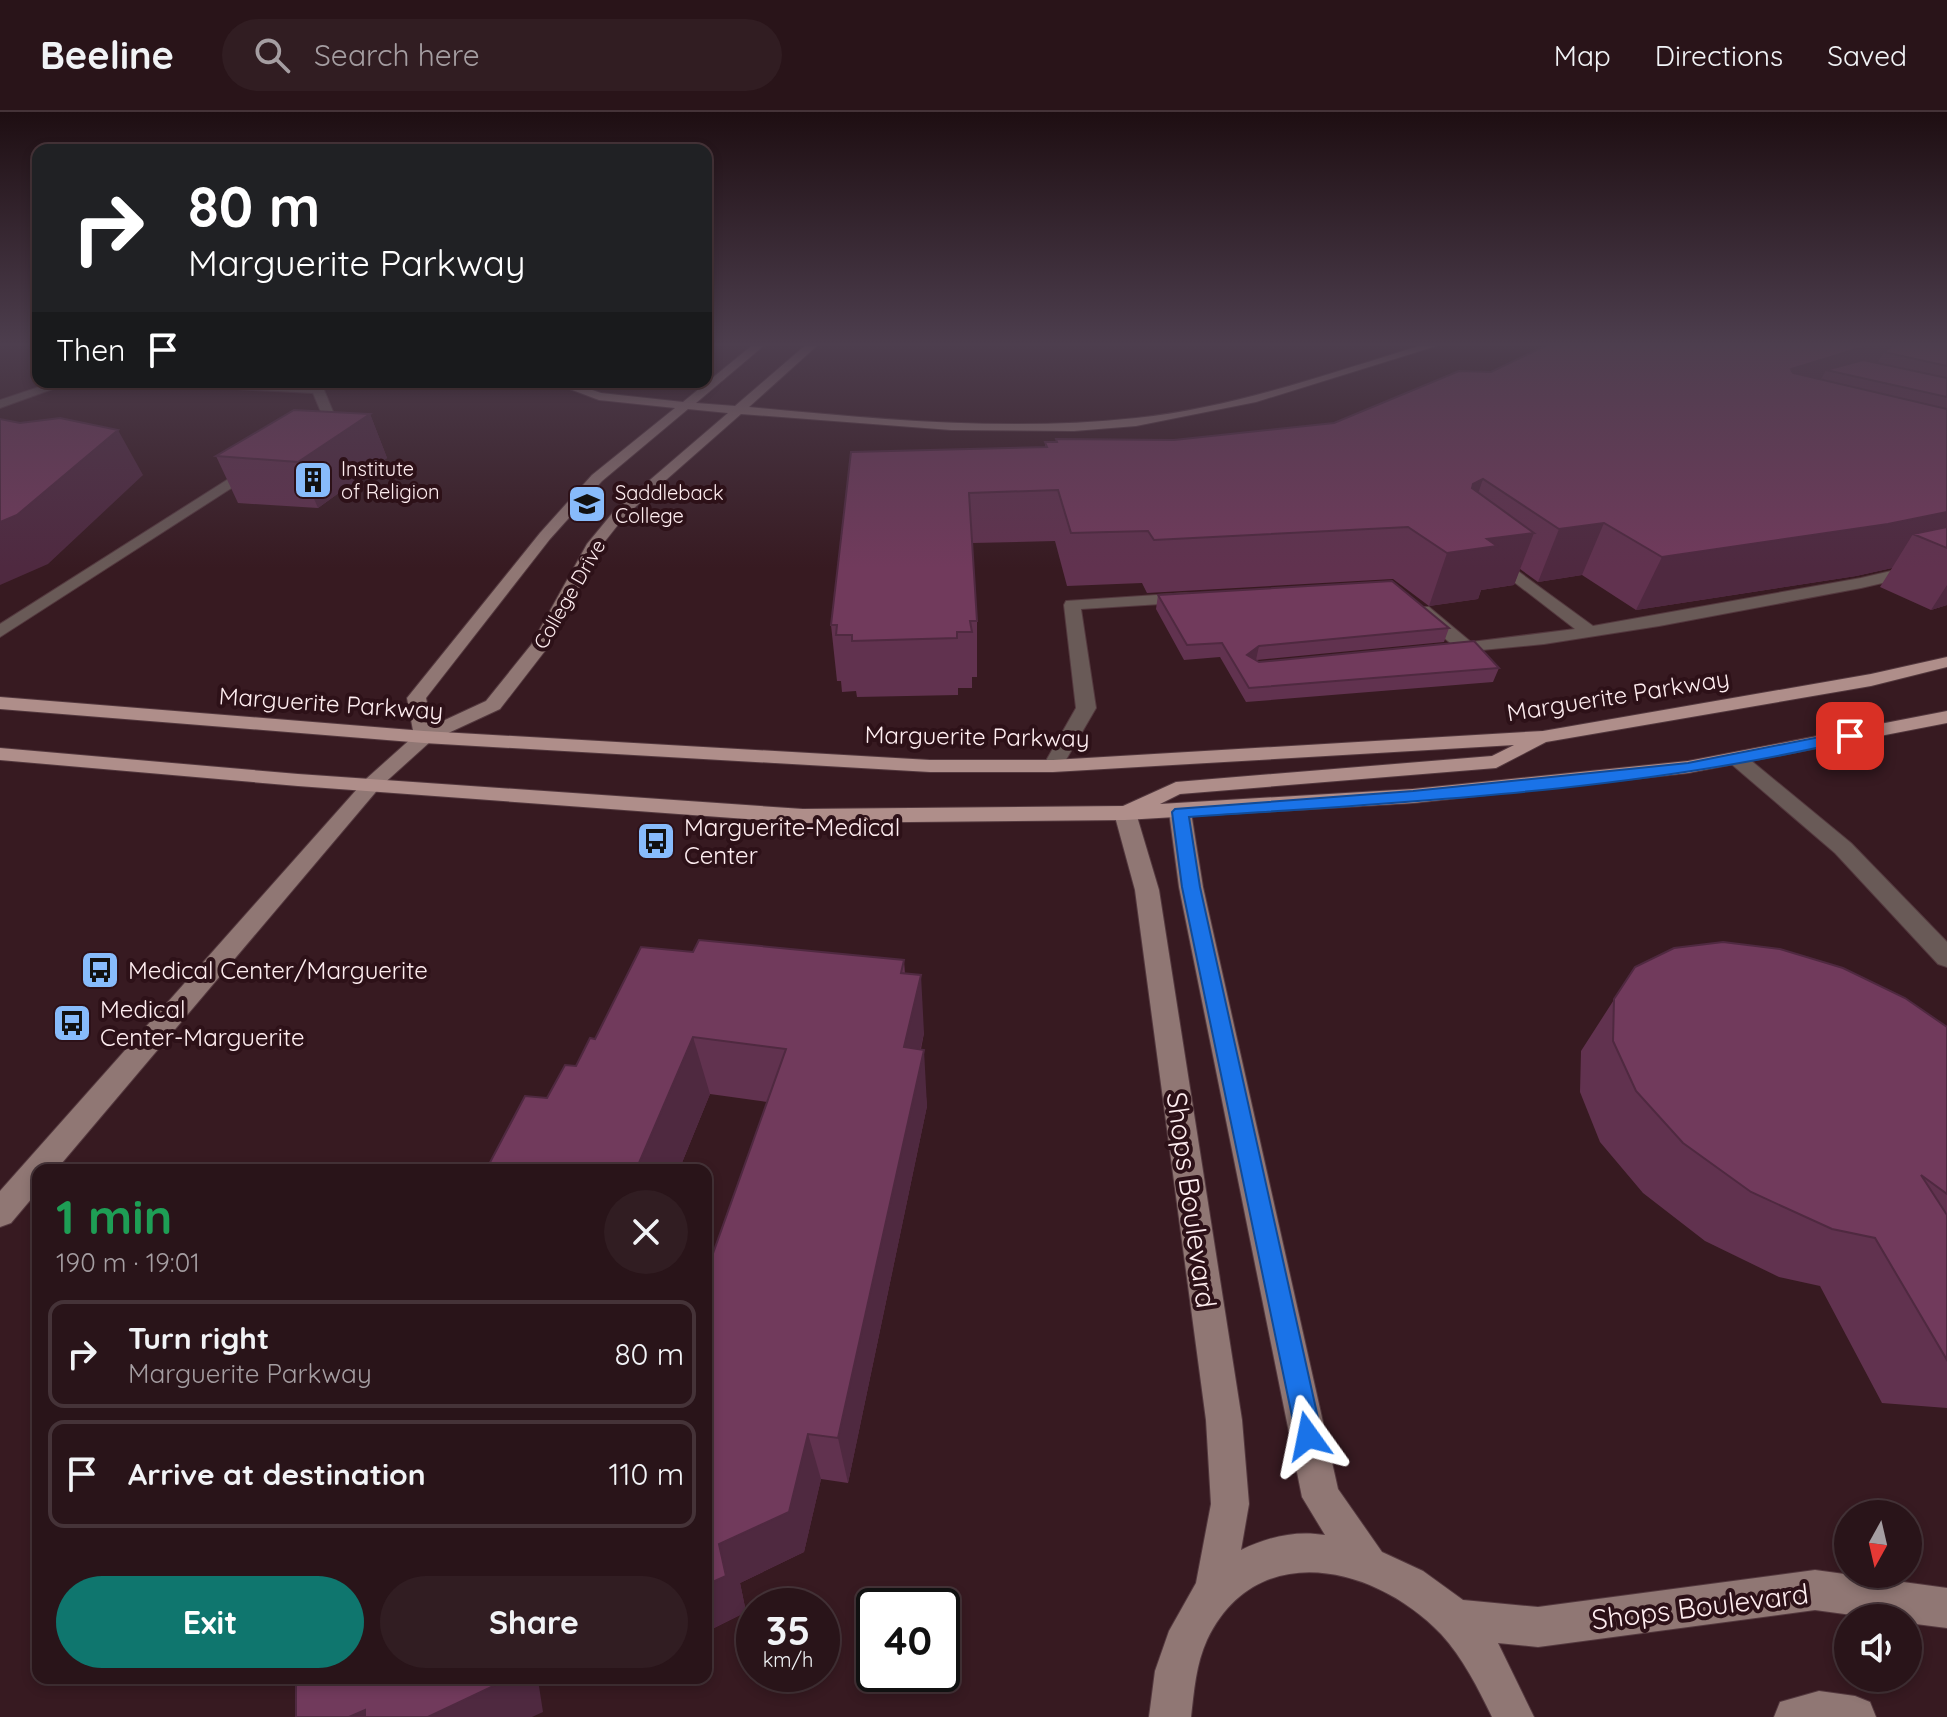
<!DOCTYPE html>
<meta charset="utf-8">
<style>
:root{--surface:#291419;--page:#311d22;--text:#f1f3f6;--muted:#a59ea2;--line:#453338;--accent:#0f766e}
body{margin:0;font-family:Quicksand,sans-serif;background:var(--page);color:var(--text);height:100vh;display:flex;flex-direction:column;font-size:30px;white-space:nowrap}
*{box-sizing:border-box;margin:0}
p{font-size:26px;color:var(--muted)}
.icon{flex:none;width:44px;height:44px;fill:none;stroke:currentColor;stroke-width:2;stroke-linecap:round;stroke-linejoin:round}
.map{position:relative;flex:1;overflow:hidden}
.side{position:absolute;left:32px;top:1052px;width:680px;height:520px;display:flex;flex-direction:column;background:var(--surface);border-radius:16px;box-shadow:0 4px 12px #0003,0 0 0 2px var(--line)}
.side>*{flex:none}
.guide{position:absolute;left:32px;top:32px;width:680px;height:244px;border-radius:16px;box-shadow:0 4px 12px #0003,0 0 0 2px var(--line);background:#202124;color:#fff;overflow:hidden}
.needle{width:52px;rotate:188deg}
.buttons{position:absolute;left:1834px;top:1388px;display:grid;gap:16px}
.buttons a{display:grid;place-items:center;width:88px;height:88px;border-radius:50%;background:var(--surface);box-shadow:0 4px 12px #0003,0 0 0 2px var(--line);font-size:40px}
.speed{position:absolute;left:736px;top:1476px;display:flex;gap:16px;font-size:40px;font-weight:700;text-align:center}
.speed>*{display:grid;place-content:center;width:104px;height:104px;border-radius:50%;background:var(--surface);box-shadow:0 4px 12px #0003,0 0 0 2px var(--line);line-height:1}
.speed small{font-size:20px;font-weight:400}
.speed .limit{border:4px solid #111;border-radius:12px;background:#fff;color:#111}
.pin{position:absolute;display:grid;place-items:center;width:68px;height:68px;color:#fff;margin:-34px;border-radius:16px;box-shadow:0 4px 12px #0006}
.me{position:absolute;width:88px;margin:-44px;rotate:348deg;stroke-linejoin:round;filter:drop-shadow(0 0 6px #0008)}
.turn{display:flex;align-items:center;gap:28px;height:168px;padding:0 24px;font-size:36px}
.turn .icon{width:104px;height:104px;stroke-width:2.5}
.turn b{display:block;font-size:56px;line-height:68px}
.then{display:flex;align-items:center;height:76px;padding:0 24px;background:#0003;gap:16px;font-size:30px}
.round{display:grid;place-items:center;flex:none;width:84px;height:84px;border-radius:42px;background:var(--page)}
.head{display:flex;align-items:center;justify-content:space-between;height:136px;padding:0 24px}
h1{font-size:48px;font-weight:800;line-height:60px;color:#1e9e55}
.cta{display:flex;gap:16px;margin-top:auto;padding:16px 24px}
.cta a{flex:1;height:92px;border-radius:48px;background:var(--accent);color:#fff;font-size:32px;font-weight:800;line-height:92px;text-align:center}
.cta a+a{background:var(--page);color:var(--text)}
ul{padding:0;list-style:none}
li{display:flex;align-items:center;gap:24px;height:108px;margin:0 16px 12px;padding:0 8px;border:4px solid var(--line);border-radius:16px}
li div{flex:1}
li b{display:block;font-size:30px}
li em{font-style:normal}
header{display:flex;align-items:center;gap:48px;box-sizing:border-box;height:112px;padding:0 40px;background:var(--surface);border-bottom:2px solid var(--line)}
header strong{font-size:38px}
nav{display:flex;gap:44px;margin-inline-start:auto;font-size:28px}
.search{width:560px;height:72px;background:var(--page);display:flex;align-items:center;gap:20px;box-sizing:border-box;padding:0 28px;border-radius:44px;color:var(--muted);font-size:30px}
.map>svg:first-child{display:block}
</style>
<header>
<strong>Beeline</strong>
<div class="search"><svg class="icon" aria-label="search" viewBox="0 0 24 24"><circle cx="10" cy="10" r="6"/><path d="M15 15l6 6"/></svg>Search here</div>
<nav><a>Map</a><a>Directions</a><a>Saved</a></nav>
</header>
<div class="map">
<svg width="1947" height="1605" viewBox="0 0 1947 1605">
<rect width="100%" height="100%" fill="#371a21"/>
<g fill="none" stroke-linecap="round" stroke-linejoin="round">
<!-- lane casing -->
<g stroke="#53383e" stroke-width="2">
<path id="lane" d="M54,270H72L0,296V288Z
M156,270L318,274L324,278L339,314L321,323H311V317L326,312L313,281L162,273Z
M252,352L264,355L0,525V512Z
M1736,640L1743,642L1851,731L1947,830V855L1938,852L1835,741L1729,650L1726,646L1729,642Z"/>
</g>
<!-- street casing -->
<g stroke="#53383e" stroke-width="2">
<path id="street" d="M1493,441L1593,514L1861,466L1947,446V456L1861,476L1659,514L1544,532L1461,540L1417,503L1415,499L1417,495H1429L1471,530L1575,517L1487,449V443Z
M1187,481L1193,482L1195,486L1193,490L1081,497L1096,596L1060,658H1046L1043,654L1076,596L1064,493L1066,489Z"/>
</g>
<!-- secondary casing -->
<g stroke="#53383e" stroke-width="2">
<path id="secondary" d="M755,231H767L696,291L735,294L808,231H820L749,295C877,307 1007,320 1136,306C1237,295 1333,260 1429,231H1446L1256,290L1136,314L1074,319L951,318L741,302L625,404L602,433L548,535L500,597L431,629L380,675L56,1058H38V1079L11,1111L0,1115V1079L366,667L414,624L407,586L540,421L592,363L675,296L599,288L551,270H569L601,281L683,290ZM688,297L728,301L615,398L587,432L531,533L486,589L432,614L426,586L550,427L602,369Z
M1180,693L1191,700L1203,775L1338,1377L1382,1440L1423,1459L1463,1488L1538,1495L1815,1458L1947,1476V1516L1908,1511V1506H1874L1815,1498L1538,1535L1498,1531L1534,1605H1492C1478,1576 1463,1546 1441,1522C1375,1453 1256,1425 1207,1528C1196,1552 1194,1579 1191,1605H1149L1155,1559L1169,1519L1196,1471L1211,1392L1206,1308L1135,778L1114,701L1117,696L1125,694L1136,701L1159,778L1242,1308L1249,1392L1241,1438C1268,1425 1295,1418 1325,1423L1302,1385L1179,775L1169,700Z
M1819,1579L1855,1584L1870,1590L1876,1605H1774L1780,1590Z"/>
</g>
<!-- primary casing -->
<g stroke="#53383e" stroke-width="2">
<path id="primary" d="M1947,545V555L1871,574L1546,630L1496,656L1180,682L1160,692L1413,677L1688,649L1947,599V611L1688,661L1413,691L1125,708L803,711L298,674L0,648V636L298,662L803,697L1123,694L1176,670L1492,644L1514,633L1053,660H930L424,631L0,597V585L424,619L930,648H1053L1543,619L1871,562Z"/>
</g>
<!-- lane -->
<use href="#lane" fill="#695a57" fill-rule="evenodd"/>
<!-- street -->
<use href="#street" fill="#695a57" fill-rule="evenodd"/>
<!-- secondary -->
<use href="#secondary" fill="#907774" fill-rule="evenodd"/>
<!-- primary -->
<use href="#primary" fill="#af8e8a" fill-rule="evenodd"/>
</g>
<!-- wall -->
<path fill="#61324f" d="M1947,231V493L1931,498L1880,475L1892,456L1856,464L1636,498L1582,463L1538,470L1520,457L1514,473L1481,478L1478,487L1429,494L1393,467L1147,481L1142,471L1067,474L1055,429L972,431L977,509V565H972V576H958V583L857,585L856,579L842,580L841,569H837L831,513L851,340L1045,335V330H1056V327L1174,328L1334,311L1491,260Z
M370,302L387,346L318,396L238,391L216,344Z
M1158,483L1449,516L1444,530L1257,548L1259,550L1499,556L1493,570L1246,590L1220,545L1184,548L1156,497Z
M693,840L904,848L905,862L924,921L921,937L927,994L848,1371L821,1367L804,1440L740,1471L746,1500L706,1520L767,990L710,982L679,1058H486L576,954L595,927Z
M1635,855L1947,915V1296L1882,1291L1820,1174L1779,1165L1705,1129L1643,1081L1600,1030L1580,980L1581,939Z"/>
<!-- shaded-wall -->
<path fill="#4f2940" d="M1869,231H1908L1884,240L1876,253L1826,258L1810,287L1791,257Z
M370,302L387,346L318,396L298,350Z
M118,318L143,363L48,452L0,473V410Z
M1483,367L1466,417L1473,372Z
M1947,400V436L1913,422L1892,456L1856,464L1636,498L1662,445Z
M1604,411L1582,463L1538,470L1559,417Z
M1534,421L1514,473L1481,478L1478,487L1429,494L1447,441L1487,427Z
M1947,473V493L1931,498Z
M1259,534L1256,548L1247,543Z
M921,863L924,921L908,992L904,935Z
M693,925L710,982L679,1058H636Z
M924,938L927,994L848,1371L838,1326Z
M808,1322L821,1367L804,1440L740,1471L746,1500L706,1520V1473L719,1432Z
M501,1566H543L538,1568L543,1600L532,1605H428Z
M365,1598L379,1605H349Z"/>
<!-- building -->
<path fill="#713a5c" stroke="#4f2940" stroke-width="2" d="M1551,231H1869L1863,235L1791,257L1793,261L1947,297V400L1888,412L1662,445L1604,411L1559,417L1483,367L1473,372L1472,376L1534,421L1487,427L1497,434L1447,441L1408,415L1154,428L1148,419L1071,421L1058,378L969,381L977,509H970L972,520H957V526L852,529V523H836L837,513H831L851,340L1047,335L1045,330H1057L1056,327L1174,328L1334,311L1459,259L1491,260Z
M1897,231H1947V254L1884,240Z
M1863,248L1947,266V285L1826,258Z
M294,298L370,302L298,350L216,344Z
M60,306L118,318L17,403L0,410V307L20,311Z
M1947,415V436L1913,422Z
M1392,469L1449,516L1259,534L1247,543L1259,550L1474,529L1499,556L1249,576L1222,531L1187,533L1158,483Z
M699,828L904,848L901,861L921,863L904,935L924,938L838,1326L808,1322L789,1400L719,1432L726,1464L706,1473V1161L786,937L693,925L636,1058H486L525,984L547,986L565,953L576,954L590,926L595,927L641,835L693,840Z
M1723,830L1780,837L1843,856L1905,886L1947,915V1082L1921,1063L1947,1103V1248L1875,1126L1832,1117L1751,1080L1683,1031L1636,979L1613,929L1614,887L1635,855L1674,836Z
M296,1566H501L502,1570L428,1605H365V1598L349,1605H296Z"/>
<!-- sky -->
<linearGradient id="sky" x2="0" y2="1"><stop stop-color="#1e0e12"/><stop offset="0.51" stop-color="#4d3e4e"/><stop offset="1" stop-color="#4d3e4e" stop-opacity="0"/></linearGradient>
<rect width="1947" height="456" fill="url(#sky)"/>
<!-- route -->
<path fill="#1a73e8" stroke="#114b97" stroke-width="2" d="M1850,619L1855,621V627C1642,679 1408,690 1189,705L1200,775L1322,1324L1318,1333L1308,1338L1298,1333L1182,775L1172,700L1175,697L1413,679L1688,651Z"/>
<!-- icons -->
<defs>
<g id="building-square" transform="scale(2)"><rect x="-9" y="-9" width="18" height="18" rx="4" fill="#87bbfb" stroke="#2d1118"/><path d="M-4-6H4V6H1V3H-1V6H-4ZM-2.5-4.3h1.7v1.8h-1.7ZM.8-4.3h1.7v1.8H.8ZM-2.5-1h1.7V.8h-1.7ZM.8-1h1.7V.8H.8Z" fill="#111"/></g>
<g id="university-square" transform="scale(2)"><rect x="-9" y="-9" width="18" height="18" rx="4" fill="#87bbfb" stroke="#2d1118"/><path d="M0-5L7-2L0 1L-7-2ZM-4 1L0 2.5L4 1V4Q0 6-4 4Z" fill="#111"/></g>
<g id="bus-square" transform="scale(2)"><rect x="-9" y="-9" width="18" height="18" rx="4" fill="#87bbfb" stroke="#2d1118"/><path d="M-5-6H5V4H4V6H2V4H-2V6H-4V4H-5ZM-3.5-4V0h7V-4ZM-3.5 1.2v1.5H-2V1.2ZM2 1.2v1.5H3.5V1.2Z" fill="#111"/></g>
</defs>
<g fill-rule="evenodd">
<use href="#building-square" x="313" y="368"/>
<use href="#university-square" x="587" y="392"/>
<use href="#bus-square" x="656" y="729"/>
<use href="#bus-square" x="100" y="858"/>
<use href="#bus-square" x="72" y="911"/>
</g>
<g text-anchor="middle" dominant-baseline="central" stroke-width="8" stroke-linejoin="round" paint-order="stroke">
<!-- far-poi labels -->
<g font-size="20" fill="#feedf0" stroke="#2d1118" text-anchor="start">
<text x="341" y="356">Institute<tspan x="341" dy="23">of Religion</tspan></text>
<text x="615" y="380">Saddleback<tspan x="615" dy="23">College</tspan></text>
</g>
<!-- far-street labels -->
<g font-size="20" fill="#feedf0" stroke="#2d1118">
<text transform="translate(569 482) rotate(-60)">College Drive</text>
</g>
<!-- street labels -->
<g font-size="24" fill="#feedf0" stroke="#2d1118">
<text transform="translate(1618 583) rotate(-9)">Marguerite Parkway</text>
<text transform="translate(331 591) rotate(4)">Marguerite Parkway</text>
<text transform="translate(977 624) rotate(1)">Marguerite Parkway</text>
</g>
<!-- poi labels -->
<g font-size="24" fill="#feedf0" stroke="#2d1118" text-anchor="start">
<text x="684" y="715">Marguerite-Medical<tspan x="684" dy="28">Center</tspan></text>
<text x="128" y="858">Medical Center/Marguerite</text>
<text x="100" y="897">Medical<tspan x="100" dy="28">Center-Marguerite</tspan></text>
</g>
<!-- near-street labels -->
<g font-size="28" fill="#feedf0" stroke="#2d1118">
<text transform="translate(1192 1088) rotate(82)">Shops Boulevard</text>
<text transform="translate(1700 1494) rotate(-7)">Shops Boulevard</text>
</g>
</g>
</svg>
<div class="buttons">
<a><svg class="needle" viewBox="-14 -14 28 28"><path d="M0-13l5 13h-10z" fill="#e53935"/><path d="M0 13l5-13h-10z" fill="#a59ea2"/></svg></a>
<a><svg class="icon" aria-label="sound" viewBox="0 0 24 24"><path d="M4 9h4l5-4v14l-5-4H4zM17 9q2 3 0 6"/></svg></a>
</div>
<div class="speed"><div>35<small>km/h</small></div><div class="limit">40</div></div>
<div class="pin" style="left:1850px;top:624px;background:#d93025"><svg class="icon" aria-label="arrive" viewBox="0 0 24 24"><path d="M6 21V4h12l-3 4 3 4H6"/></svg></div>
<svg class="me" style="left:1308px;top:1324px" viewBox="-20 -20 40 40"><path d="M0-17L14 15 0 8-14 15z" fill="#1a73e8" stroke="#fff" stroke-width="4"/></svg>
<div class="guide">
<div class="turn"><svg class="icon" aria-label="right" viewBox="0 0 24 24"><path d="M7 20v-9h11M14 6l5 5-5 5"/></svg><div><b>80 m</b>Marguerite Parkway</div></div>
<div class="then">Then<svg class="icon" aria-label="arrive" viewBox="0 0 24 24"><path d="M6 21V4h12l-3 4 3 4H6"/></svg></div>
</div>
<section class="side">
<div class="head"><div><h1>1 min</h1><p>190 m · 19:01</p></div><a class="round"><svg class="icon" aria-label="close" viewBox="0 0 24 24"><path d="M6 6l12 12M18 6L6 18"/></svg></a></div>
<ul>
<li><svg class="icon" aria-label="right" viewBox="0 0 24 24"><path d="M7 20v-9h11M14 6l5 5-5 5"/></svg><div><b>Turn right</b><p>Marguerite Parkway</p></div><em>80 m</em></li>
<li><svg class="icon" aria-label="arrive" viewBox="0 0 24 24"><path d="M6 21V4h12l-3 4 3 4H6"/></svg><div><b>Arrive at destination</b></div><em>110 m</em></li>
</ul>
<div class="cta"><a>Exit</a><a>Share</a></div>
</section>
</div>
